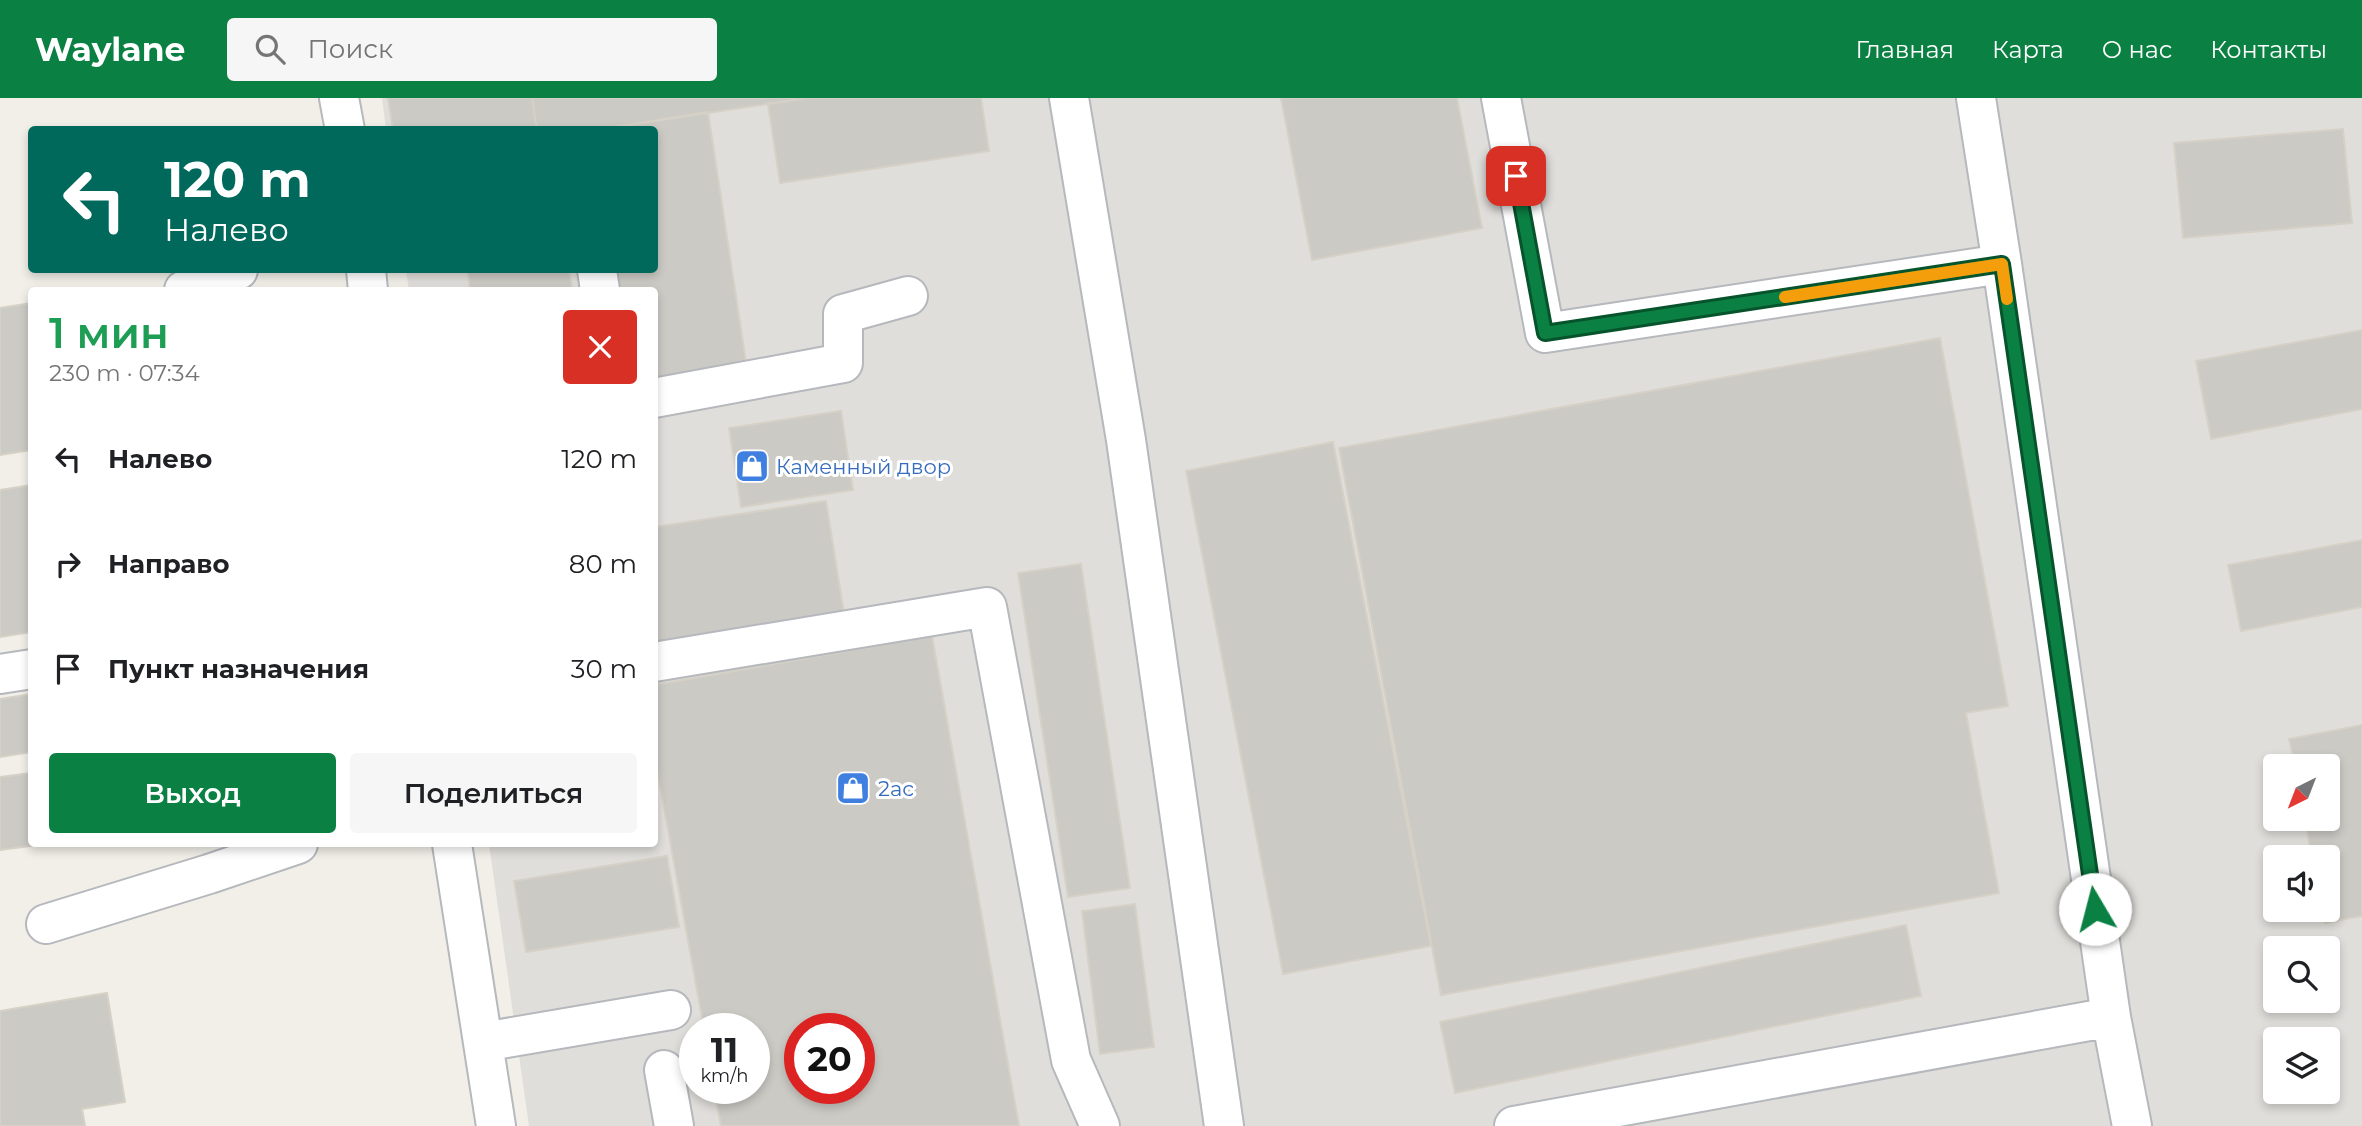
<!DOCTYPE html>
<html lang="ru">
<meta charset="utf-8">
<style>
:root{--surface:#fff;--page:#f6f6f6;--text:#202124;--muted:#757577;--accent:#0b8043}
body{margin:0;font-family:Montserrat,sans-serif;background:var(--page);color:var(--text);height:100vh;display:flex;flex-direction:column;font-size:26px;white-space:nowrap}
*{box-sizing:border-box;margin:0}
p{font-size:23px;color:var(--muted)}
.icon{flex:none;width:38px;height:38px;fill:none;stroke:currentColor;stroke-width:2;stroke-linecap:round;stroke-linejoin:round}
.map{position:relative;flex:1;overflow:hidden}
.sheet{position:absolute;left:28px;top:189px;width:630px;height:560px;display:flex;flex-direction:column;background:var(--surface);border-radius:7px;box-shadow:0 4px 10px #0003}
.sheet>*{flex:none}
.hud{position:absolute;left:28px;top:28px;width:630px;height:147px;border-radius:7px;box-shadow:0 4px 10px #0003;background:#00695c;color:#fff;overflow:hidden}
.needle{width:46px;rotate:222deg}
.tools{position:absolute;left:2263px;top:656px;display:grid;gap:14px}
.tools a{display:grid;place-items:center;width:77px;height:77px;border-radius:7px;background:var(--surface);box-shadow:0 4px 10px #0003;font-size:35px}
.speed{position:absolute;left:679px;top:915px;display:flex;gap:14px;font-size:35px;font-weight:700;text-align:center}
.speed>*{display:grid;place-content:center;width:91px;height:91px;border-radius:50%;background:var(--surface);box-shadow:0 4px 10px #0003;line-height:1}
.speed small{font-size:18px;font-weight:400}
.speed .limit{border:10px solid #d22;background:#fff;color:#111}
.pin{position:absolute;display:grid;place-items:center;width:60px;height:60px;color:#fff;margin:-30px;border-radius:14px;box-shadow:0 4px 10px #0006}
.me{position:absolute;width:77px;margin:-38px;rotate:352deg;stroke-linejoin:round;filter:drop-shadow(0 0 5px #0008)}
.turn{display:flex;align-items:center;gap:24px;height:147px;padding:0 21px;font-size:32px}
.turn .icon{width:91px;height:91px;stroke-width:2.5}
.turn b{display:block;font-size:49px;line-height:60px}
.round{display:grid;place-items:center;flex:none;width:74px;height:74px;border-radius:7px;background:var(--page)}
.summary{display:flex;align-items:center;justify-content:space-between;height:119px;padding:0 21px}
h1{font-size:42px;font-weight:600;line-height:52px;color:#1e9e55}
.button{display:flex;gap:14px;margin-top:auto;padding:14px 21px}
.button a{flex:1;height:80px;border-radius:7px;background:var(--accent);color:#fff;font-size:28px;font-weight:600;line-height:80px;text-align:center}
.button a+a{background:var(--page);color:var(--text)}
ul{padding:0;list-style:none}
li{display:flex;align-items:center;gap:21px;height:105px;padding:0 21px}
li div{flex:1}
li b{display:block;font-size:26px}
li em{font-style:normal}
header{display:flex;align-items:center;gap:42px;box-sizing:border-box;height:98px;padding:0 35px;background:var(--accent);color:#fff}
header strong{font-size:33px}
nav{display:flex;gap:38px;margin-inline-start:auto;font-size:24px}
.search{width:490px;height:63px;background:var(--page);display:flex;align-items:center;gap:18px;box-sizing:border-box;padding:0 24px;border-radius:7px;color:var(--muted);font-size:26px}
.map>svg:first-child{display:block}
</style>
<header>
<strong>Waylane</strong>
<div class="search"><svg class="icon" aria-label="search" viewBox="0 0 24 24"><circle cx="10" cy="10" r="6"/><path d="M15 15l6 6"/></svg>Поиск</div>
<nav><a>Главная</a><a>Карта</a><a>О нас</a><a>Контакты</a></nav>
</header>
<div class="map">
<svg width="2362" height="1028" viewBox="0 0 2362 1028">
<rect width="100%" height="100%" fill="#f1efe8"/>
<!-- industrial -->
<path fill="#e0deda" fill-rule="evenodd" d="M382,0H2362V1028H529L489,746H654V192H409L406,172H654V32L386,31ZM2275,668H2328V721H2275ZM2275,760H2328V812H2275ZM2275,850H2328V903H2275ZM695,931H754V990H695ZM800,931H859V990H800ZM2275,942H2328V994H2275Z"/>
<!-- building -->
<path fill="#cccac5" stroke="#d6d1c6" stroke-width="2" fill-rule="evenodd" d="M388,0H532L537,32H393Z
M532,0H807L596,32H537Z
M807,0H981L989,53L780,85L768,6Z
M1281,0H1457L1482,130L1312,162Z
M708,14L747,271L654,285V192H620L617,172H654V32H596Z
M2343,31L2352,125L2183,140L2174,45Z
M468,172H569L572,192H470Z
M32,205V352L0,357V210Z
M2362,232V311L2211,341L2196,263Z
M1940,240L2008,608L1966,615L1999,795L1441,897L1339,350Z
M841,313L853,392L741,409L729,330Z
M1333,344L1431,848L1283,876L1186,373Z
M32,387V534L0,539V392Z
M826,403L845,522L654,551V429Z
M2362,442V509L2241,533L2228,467Z
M1081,466L1130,790L1068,799L1018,475Z
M932,538L1019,1028H721L714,990H754V931H704L654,654V587ZM800,931H859V990H800Z
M32,596V654L0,659V601Z
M2362,627V818L2325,825L2322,812H2328V760H2312L2305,721H2328V668H2295L2289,641Z
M32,675V746H45L0,752V679Z
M667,758L679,829L526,854L514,783Z
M1135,806L1154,949L1100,956L1082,813Z
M1906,827L1921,898L1455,995L1440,924Z
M107,895L125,1004L82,1011L85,1028H0V913Z"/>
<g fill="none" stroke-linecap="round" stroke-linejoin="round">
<!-- minor casing -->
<g stroke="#b5b8bc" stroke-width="42">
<path id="minor" d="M339,0L345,32
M1069,0L1126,342L1224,1028
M1501,0L1545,235L2002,166L2111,919L2132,1028
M1976,0L2002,166
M366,172L368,192
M597,172L600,192
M184,192L238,172
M654,300L843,265V216L908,198
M654,564L987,509L1071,962L1100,1028
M0,576L32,571
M452,746L496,1028
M46,826L209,776L298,746
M483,944L671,912
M664,972L674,1028
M1514,1028L2111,919"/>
</g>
<!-- minor -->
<use href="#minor" stroke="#fff" stroke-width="38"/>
</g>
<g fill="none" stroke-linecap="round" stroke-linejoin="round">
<!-- route casing -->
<g stroke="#07532c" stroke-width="18">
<path id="route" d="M1516,78L1545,235L2002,166L2095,811"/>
</g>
<!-- route -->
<use href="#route" stroke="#0b8043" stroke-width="12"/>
<!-- slow -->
<path stroke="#f59e0b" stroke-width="12" d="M1785,199L2002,166L2007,201"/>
</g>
<!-- icons -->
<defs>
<g id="shop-square" transform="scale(1.75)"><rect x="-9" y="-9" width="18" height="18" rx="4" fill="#3f7fe0" stroke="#fff"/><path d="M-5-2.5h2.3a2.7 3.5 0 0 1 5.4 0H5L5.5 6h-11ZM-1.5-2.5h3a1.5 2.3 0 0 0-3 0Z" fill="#fff"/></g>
</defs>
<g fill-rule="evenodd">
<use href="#shop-square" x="752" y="368"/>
<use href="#shop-square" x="853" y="690"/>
</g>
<g text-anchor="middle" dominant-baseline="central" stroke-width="6" stroke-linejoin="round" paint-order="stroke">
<!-- shop labels -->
<g font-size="21" fill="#366cbe" stroke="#fff" text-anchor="start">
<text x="776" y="368">Каменный двор</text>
<text x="878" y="690">2ас</text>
</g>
</g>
</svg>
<div class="tools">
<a><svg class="needle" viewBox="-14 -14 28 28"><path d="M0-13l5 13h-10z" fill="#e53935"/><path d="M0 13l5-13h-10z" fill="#757577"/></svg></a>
<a><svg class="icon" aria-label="sound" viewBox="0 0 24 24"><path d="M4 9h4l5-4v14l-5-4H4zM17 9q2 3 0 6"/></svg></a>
<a><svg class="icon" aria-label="search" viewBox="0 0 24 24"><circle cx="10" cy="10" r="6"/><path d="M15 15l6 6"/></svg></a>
<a><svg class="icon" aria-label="layers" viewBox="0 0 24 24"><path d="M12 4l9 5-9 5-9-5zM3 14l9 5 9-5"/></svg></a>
</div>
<div class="speed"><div>11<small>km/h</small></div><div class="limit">20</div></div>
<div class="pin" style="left:1516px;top:78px;background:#d93025"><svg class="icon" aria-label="arrive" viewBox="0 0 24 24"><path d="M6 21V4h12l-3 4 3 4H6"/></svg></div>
<svg class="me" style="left:2095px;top:811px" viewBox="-20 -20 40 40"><circle r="19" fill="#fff"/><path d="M0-13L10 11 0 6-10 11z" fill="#0b8043"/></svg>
<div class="hud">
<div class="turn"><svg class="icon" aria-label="left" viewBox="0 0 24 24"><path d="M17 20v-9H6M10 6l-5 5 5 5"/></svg><div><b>120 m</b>Налево</div></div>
</div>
<section class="sheet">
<div class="summary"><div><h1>1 мин</h1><p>230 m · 07:34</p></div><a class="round" style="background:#d93025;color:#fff"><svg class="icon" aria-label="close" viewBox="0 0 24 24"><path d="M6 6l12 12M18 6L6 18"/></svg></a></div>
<ul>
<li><svg class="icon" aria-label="left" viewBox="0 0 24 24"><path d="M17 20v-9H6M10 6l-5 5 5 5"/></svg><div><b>Налево</b></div><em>120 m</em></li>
<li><svg class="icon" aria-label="right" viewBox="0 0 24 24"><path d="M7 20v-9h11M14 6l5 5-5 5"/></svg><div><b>Направо</b></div><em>80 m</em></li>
<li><svg class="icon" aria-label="arrive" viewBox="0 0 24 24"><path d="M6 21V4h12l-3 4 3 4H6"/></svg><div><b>Пункт назначения</b></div><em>30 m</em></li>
</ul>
<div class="button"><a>Выход</a><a>Поделиться</a></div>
</section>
</div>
